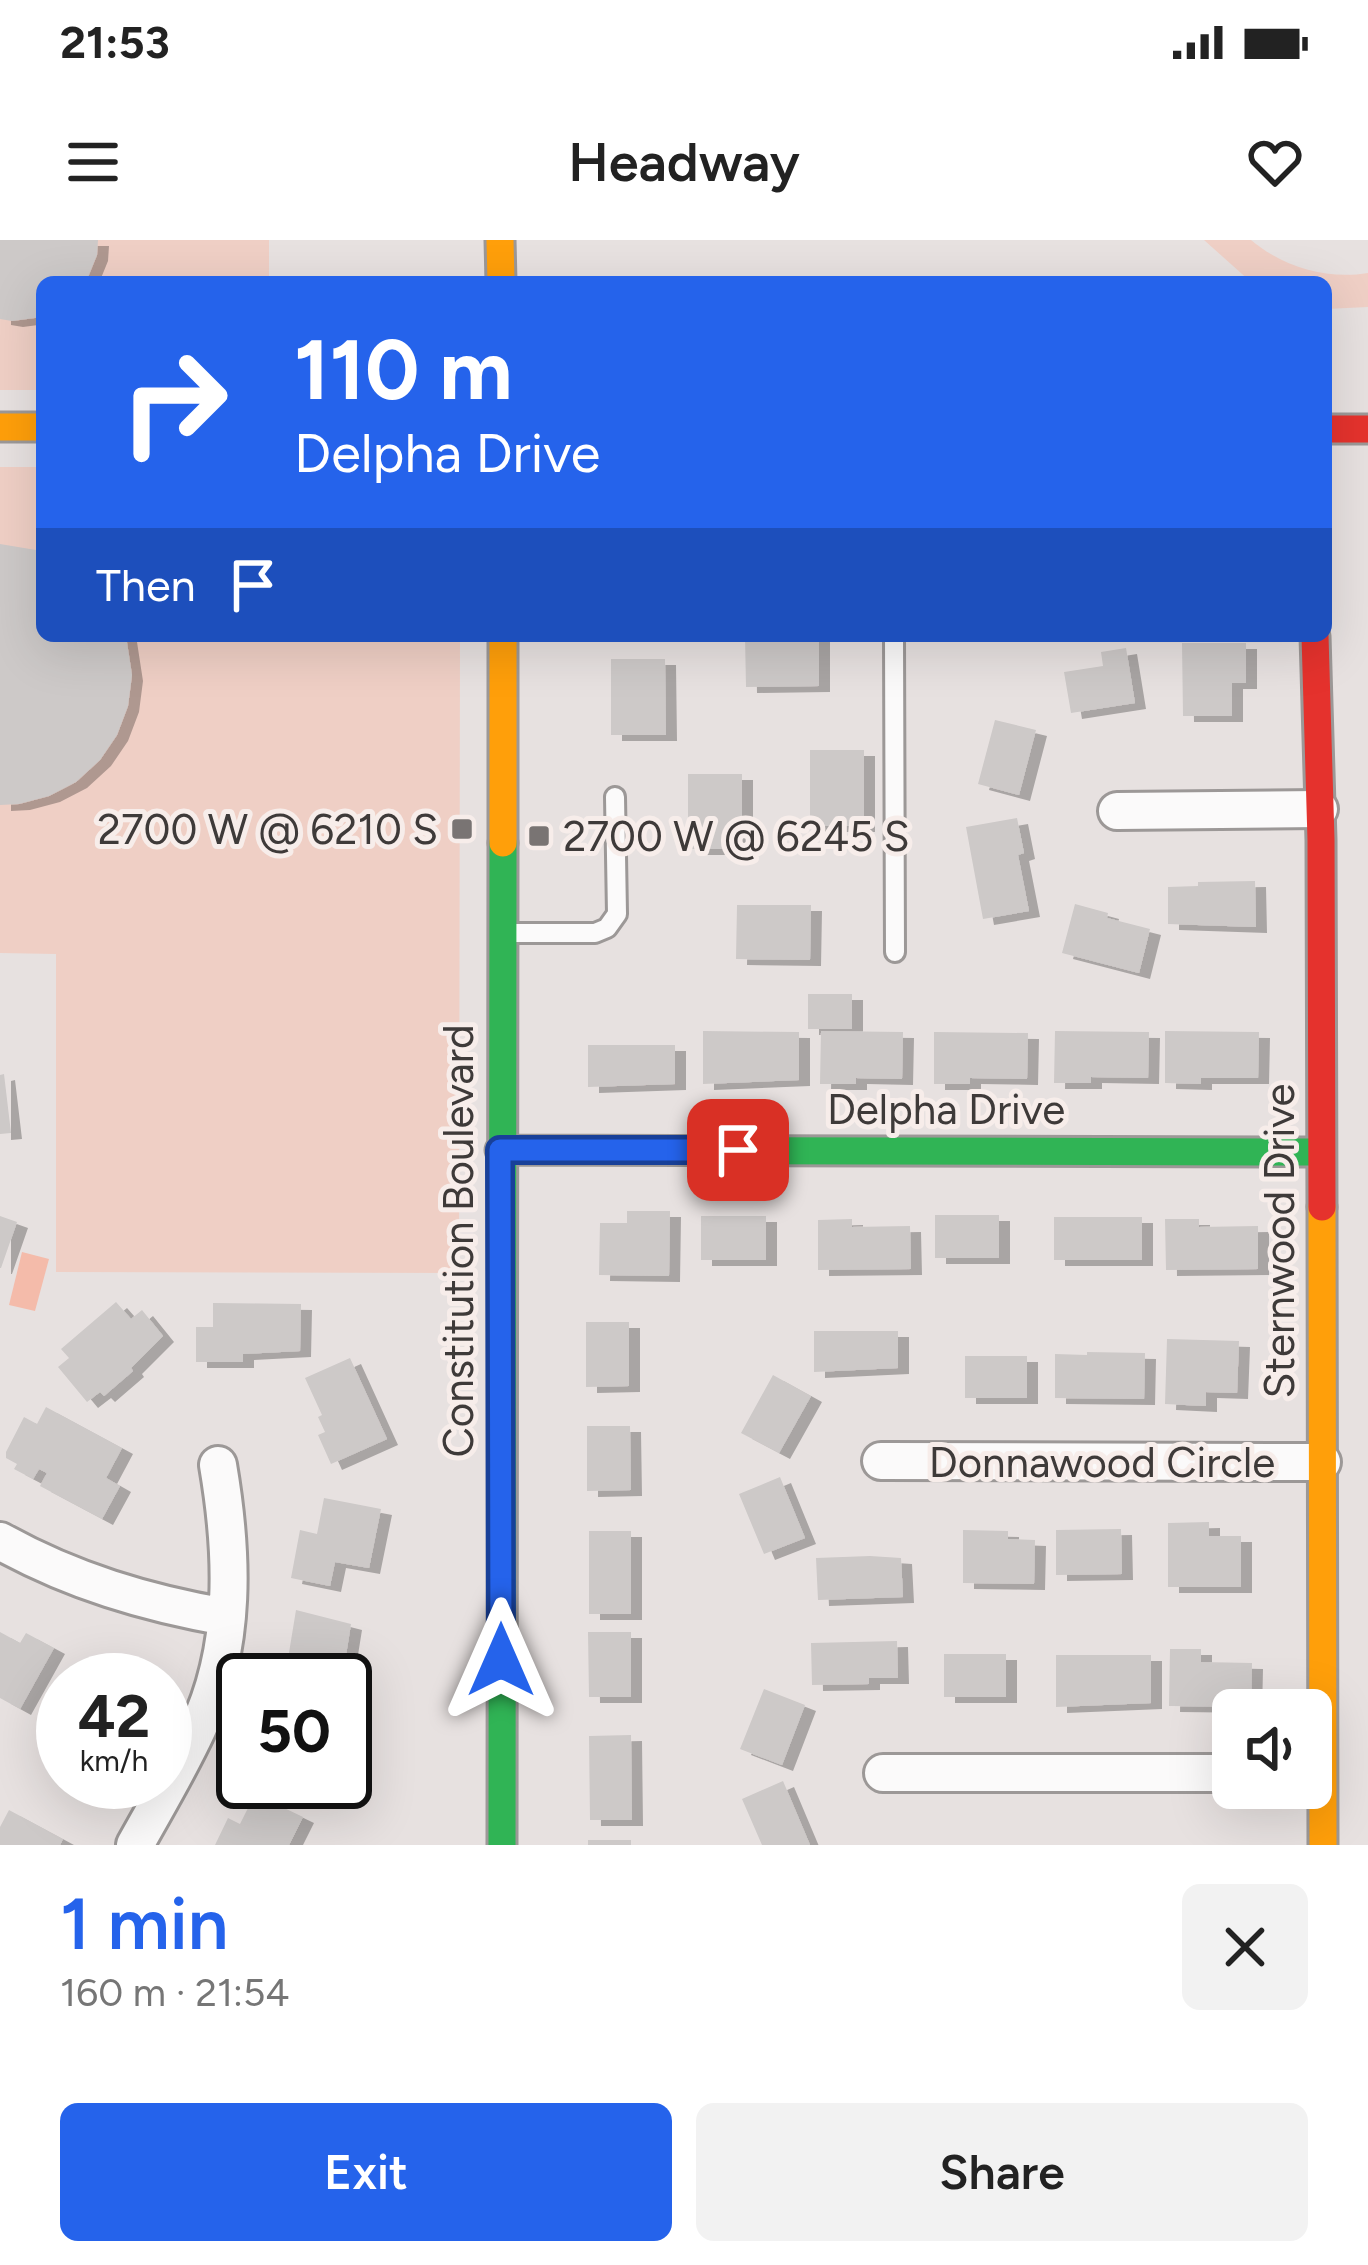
<!DOCTYPE html>
<meta charset="utf-8">
<style>
:root{--surface:#fff;--page:#f2f2f2;--text:#222;--muted:#767676;--accent:#2563eb}
body{margin:0;font-family:Figtree,sans-serif;background:var(--page);color:var(--text);height:100vh;display:flex;flex-direction:column;font-size:45px;white-space:nowrap}
*{box-sizing:border-box;margin:0}
p{font-size:39px;color:var(--muted)}
.icon{flex:none;width:66px;height:66px;fill:none;stroke:currentColor;stroke-width:2;stroke-linecap:round;stroke-linejoin:round}
.map{position:relative;height:1605px;overflow:hidden}
.panel{display:flex;flex-direction:column;background:var(--surface);flex:1}
.panel>*{flex:none}
.banner{position:absolute;left:36px;top:36px;width:1296px;height:366px;border-radius:18px;box-shadow:0 12px 48px #0002;background:#2563eb;color:#fff;overflow:hidden}
.buttons{position:absolute;left:1212px;top:1449px;display:grid;gap:24px}
.buttons a{display:grid;place-items:center;width:120px;height:120px;border-radius:18px;background:var(--surface);box-shadow:0 12px 48px #0002;font-size:60px}
.speed{position:absolute;left:36px;top:1413px;display:flex;gap:24px;font-size:60px;font-weight:700;text-align:center}
.speed>*{display:grid;place-content:center;width:156px;height:156px;border-radius:50%;background:var(--surface);box-shadow:0 12px 48px #0002;line-height:1}
.speed small{font-size:30px;font-weight:400}
.speed .limit{border:6px solid #111;border-radius:18px;background:#fff;color:#111}
.pin{position:absolute;display:grid;place-items:center;width:102px;height:102px;color:#fff;margin:-51px;border-radius:24px;box-shadow:0 6px 18px #0006}
.me{position:absolute;width:132px;margin:-66px;rotate:0deg;stroke-linejoin:round;filter:drop-shadow(0 0 9px #0008)}
.turn{display:flex;align-items:center;gap:42px;height:252px;padding:0 60px;font-size:54px}
.turn .icon{width:156px;height:156px;stroke-width:2.5}
.turn b{display:block;font-size:84px;line-height:102px}
.then{display:flex;align-items:center;height:114px;padding:0 60px;background:#0003;gap:24px;font-size:45px}
.round{display:grid;place-items:center;flex:none;width:126px;height:126px;border-radius:18px;background:var(--page)}
.overview{display:flex;align-items:center;justify-content:space-between;height:204px;padding:0 60px}
h1{font-size:72px;font-weight:600;line-height:90px;color:var(--accent)}
.primary-button{display:flex;gap:24px;margin-top:auto;padding:24px 60px}
.primary-button a{flex:1;height:138px;border-radius:18px;background:var(--accent);color:#fff;font-size:48px;font-weight:600;line-height:138px;text-align:center}
.primary-button a+a{background:var(--page);color:var(--text)}
.status{display:flex;justify-content:space-between;align-items:center;height:84px;padding:0 60px;background:var(--surface);direction:ltr}
.status svg{height:33px;fill:currentColor}
header{display:flex;justify-content:space-between;align-items:center;height:156px;padding:0 60px;background:var(--surface);font-size:54px;font-weight:600}
.map>svg:first-child{display:block}
</style>
<div class="status"><b>21:53</b><svg viewBox="0 0 49 12"><path d="M0 12V9h3v3zM5 12V6h3v6zM10 12V3h3v9zM15 12V0h3v12zM26 1h20v11H26zM47 4h2v5h-2z"/></svg></div>
<header><svg class="icon" aria-label="menu" viewBox="0 0 24 24"><path d="M4 6h16M4 12h16M4 18h16"/></svg>Headway<svg class="icon" aria-label="heart" viewBox="0 0 24 24"><path d="M12 20l-8-8c-3-5 5-10 8-4 3-6 11-1 8 4z"/></svg></header>
<div class="map">
<svg width="1368" height="1605" viewBox="0 0 1368 1605">
<defs>
<filter id="shadow"><feDropShadow dx="11" dy="6" stdDeviation="0" flood-color="#0004"/></filter>
</defs>
<rect width="100%" height="100%" fill="#e7e1e0"/>
<!-- green -->
<path fill="#efcfc5" d="M0,0H269V42H42V150H0Z
M1204,0H1251C1283,27 1327,40 1368,33V67L1326,69V42H1251Z
M0,227H42V396H460L459,1033L56,1032V714L0,713Z"/>
<!-- water -->
<path fill="#f4bbaa" d="M22,1012L49,1019L35,1071L9,1065Z"/>
<!-- building -->
<path fill="#cdc9c8" filter="url(#shadow)" d="M0,0H98L97,15L86,42H42V77L12,81L0,79Z
M0,304L42,311V396H126L132,435L128,466L117,495L100,520L76,542L49,556L19,564L0,565Z
M745,396H819V446L746,447Z
M1182,403H1246V443H1232V476H1183Z
M1126,408L1135,463L1071,473L1064,432L1103,426L1101,412Z
M611,419H665L666,495H611Z
M995,480L1036,490L1019,555L978,544Z
M810,510H864V586H810Z
M688,534H742V609H688Z
M1017,578L1024,613L1018,615L1029,671L983,679L966,587Z
M1255,641L1256,687L1168,684V647L1198,646V642Z
M1075,664L1108,673L1107,678L1150,689L1139,733L1062,713Z
M737,665H811L810,720L736,719Z
M808,754H852V789H808Z
M703,791L799,792V840L703,844Z
M821,791L903,792L902,839L856,838V844H820Z
M1055,791L1149,792L1148,838L1091,837V843H1054Z
M1165,791L1259,792L1258,838H1201V844L1165,843Z
M934,792L1028,793L1027,839L970,838V844H934Z
M588,805H675V844L588,847Z
M4,834L11,893L0,894V835Z
M627,971H670L669,1036L599,1035L600,983H627Z
M935,975H999V1018H935Z
M0,976L17,982L1,1028H0Z
M701,976H766V1020H701Z
M1054,977H1142V1020H1054Z
M852,979V987L910,986L911,1029L818,1030V980Z
M1165,979H1199V987L1258,986V1029L1166,1030Z
M116,1062L131,1079L142,1070L163,1096L131,1128L133,1131L104,1156L100,1152L87,1162L58,1127L69,1118L61,1109Z
M213,1063L301,1064L300,1111L243,1114V1122H196V1087H213Z
M586,1082H629V1146L586,1147Z
M814,1091H898V1128L814,1132Z
M1167,1099L1239,1101L1237,1153L1206,1152V1166L1165,1164Z
M1087,1112L1145,1113L1144,1159L1055,1158V1114L1087,1115Z
M965,1116H1027V1158H965Z
M350,1118L387,1199L331,1224L318,1195L325,1192L318,1177L322,1175L305,1138Z
M773,1135L811,1156L779,1213L741,1193Z
M46,1167L122,1208L106,1238L120,1246L102,1279L40,1246L47,1233L39,1229L33,1239L14,1229L17,1224L6,1218V1212L24,1177L37,1184Z
M587,1186H630L631,1250L587,1251Z
M780,1237L805,1298L764,1314L739,1254Z
M324,1258L381,1269L369,1328L335,1322L330,1346L291,1338L300,1290L317,1294Z
M1209,1282V1296H1241V1347H1168V1283Z
M1121,1289L1122,1334L1056,1335V1290Z
M963,1290L1008,1291V1299L1035,1300L1034,1344L963,1343Z
M589,1291H631V1374H589Z
M870,1316L901,1318L903,1357L818,1360L816,1318Z
M296,1370L351,1384L342,1440H293L294,1432L286,1431Z
M0,1392L20,1403L26,1393L54,1408L20,1469L0,1458Z
M588,1392H631V1457H589Z
M897,1401L898,1438H869V1444L812,1445L811,1403Z
M1170,1409H1201V1422L1252,1423L1251,1467L1169,1466Z
M944,1414H1006V1457H944Z
M1056,1415H1151V1463L1056,1467Z
M764,1449L805,1465L782,1525L740,1509Z
M63,1469V1523L40,1511Z
M631,1495L632,1580H590L589,1496Z
M783,1541L810,1605H762L742,1559Z
M255,1554L303,1577L289,1605H215L228,1578L240,1584Z
M9,1570L63,1599L60,1605H0V1587Z
M588,1600H631V1605H588Z"/>
<g fill="none" stroke-linecap="round" stroke-linejoin="round">
<!-- lane casing -->
<g stroke="#9c9897" stroke-width="24">
<path id="lane" d="M894,396L895,712
M505,693H595L607,688L617,674L615,557"/>
</g>
<!-- street casing -->
<g stroke="#9c9897" stroke-width="42">
<path id="street" d="M1117,571L1319,569
M881,1221L1322,1222
M0,1301C72,1341 146,1363 226,1377
M883,1533H1233
M135,1605C156,1567 179,1529 197,1490C237,1407 233,1313 218,1225"/>
</g>
<!-- fast casing -->
<g stroke="#9c9897" stroke-width="33">
<path id="fast" d="M500,910L1321,912
M502,1605L503,603"/>
</g>
<!-- slow casing -->
<g stroke="#9c9897" stroke-width="33">
<path id="slow" d="M500,0L501,42
M0,187H42
M503,603V396
M1322,967L1323,1605"/>
</g>
<!-- jam casing -->
<g stroke="#9c9897" stroke-width="33">
<path id="jam" d="M1326,189H1368
M1315,396L1321,600L1322,967"/>
</g>
<!-- lane -->
<use href="#lane" stroke="#fbfafa" stroke-width="18"/>
<!-- street -->
<use href="#street" stroke="#fbfafa" stroke-width="36"/>
<!-- fast -->
<use href="#fast" stroke="#30b455" stroke-width="27"/>
<!-- slow -->
<use href="#slow" stroke="#ff9f0a" stroke-width="27"/>
<!-- jam -->
<use href="#jam" stroke="#e5322d" stroke-width="27"/>
</g>
<g fill="none" stroke-linecap="round" stroke-linejoin="round">
<!-- route casing -->
<g stroke="#184099" stroke-width="30">
<path id="route" d="M501,1420L500,910H738"/>
</g>
<!-- route -->
<use href="#route" stroke="#2563eb" stroke-width="21"/>
</g>
<!-- markers -->
<g fill="#797473" stroke="#f7edea" stroke-width="4.5">
<rect x="450" y="577" width="24" height="24" rx="6"/>
<rect x="527" y="584" width="24" height="24" rx="6"/>
</g>
<g text-anchor="middle" dominant-baseline="central" stroke-width="10" stroke-linejoin="round" paint-order="stroke">
<!-- poi labels -->
<g font-size="42" fill="#3e3a39" stroke="#f7edea" text-anchor="end">
<text x="438" y="589">2700 W @ 6210 S</text>
<text x="563" y="596" text-anchor="start">2700 W @ 6245 S</text>
</g>
<!-- street labels -->
<g font-size="42" fill="#3e3a39" stroke="#f7edea">
<text x="946" y="869">Delpha Drive</text>
<text transform="translate(458 1001) rotate(-90)">Constitution Boulevard</text>
<text transform="translate(1279 1001) rotate(-90)">Sternwood Drive</text>
<text x="1102" y="1222">Donnawood Circle</text>
</g>
</g>
</svg>
<div class="buttons">
<a><svg class="icon" aria-label="sound" viewBox="0 0 24 24"><path d="M4 9h4l5-4v14l-5-4H4zM17 9q2 3 0 6"/></svg></a>
</div>
<div class="speed"><div>42<small>km/h</small></div><div class="limit">50</div></div>
<div class="pin" style="left:738px;top:910px;background:#d93025"><svg class="icon" aria-label="arrive" viewBox="0 0 24 24"><path d="M6 21V4h12l-3 4 3 4H6"/></svg></div>
<svg class="me" style="left:501px;top:1420px" viewBox="-20 -20 40 40"><path d="M0-17L14 15 0 8-14 15z" fill="#2563eb" stroke="#fff" stroke-width="4"/></svg>
<div class="banner">
<div class="turn"><svg class="icon" aria-label="right" viewBox="0 0 24 24"><path d="M7 20v-9h11M14 6l5 5-5 5"/></svg><div><b>110 m</b>Delpha Drive</div></div>
<div class="then">Then<svg class="icon" aria-label="arrive" viewBox="0 0 24 24"><path d="M6 21V4h12l-3 4 3 4H6"/></svg></div>
</div>
</div>
<section class="panel">
<div class="overview"><div><h1>1 min</h1><p>160 m · 21:54</p></div><a class="round"><svg class="icon" aria-label="close" viewBox="0 0 24 24"><path d="M6 6l12 12M18 6L6 18"/></svg></a></div>
<div class="primary-button"><a>Exit</a><a>Share</a></div>
</section>
